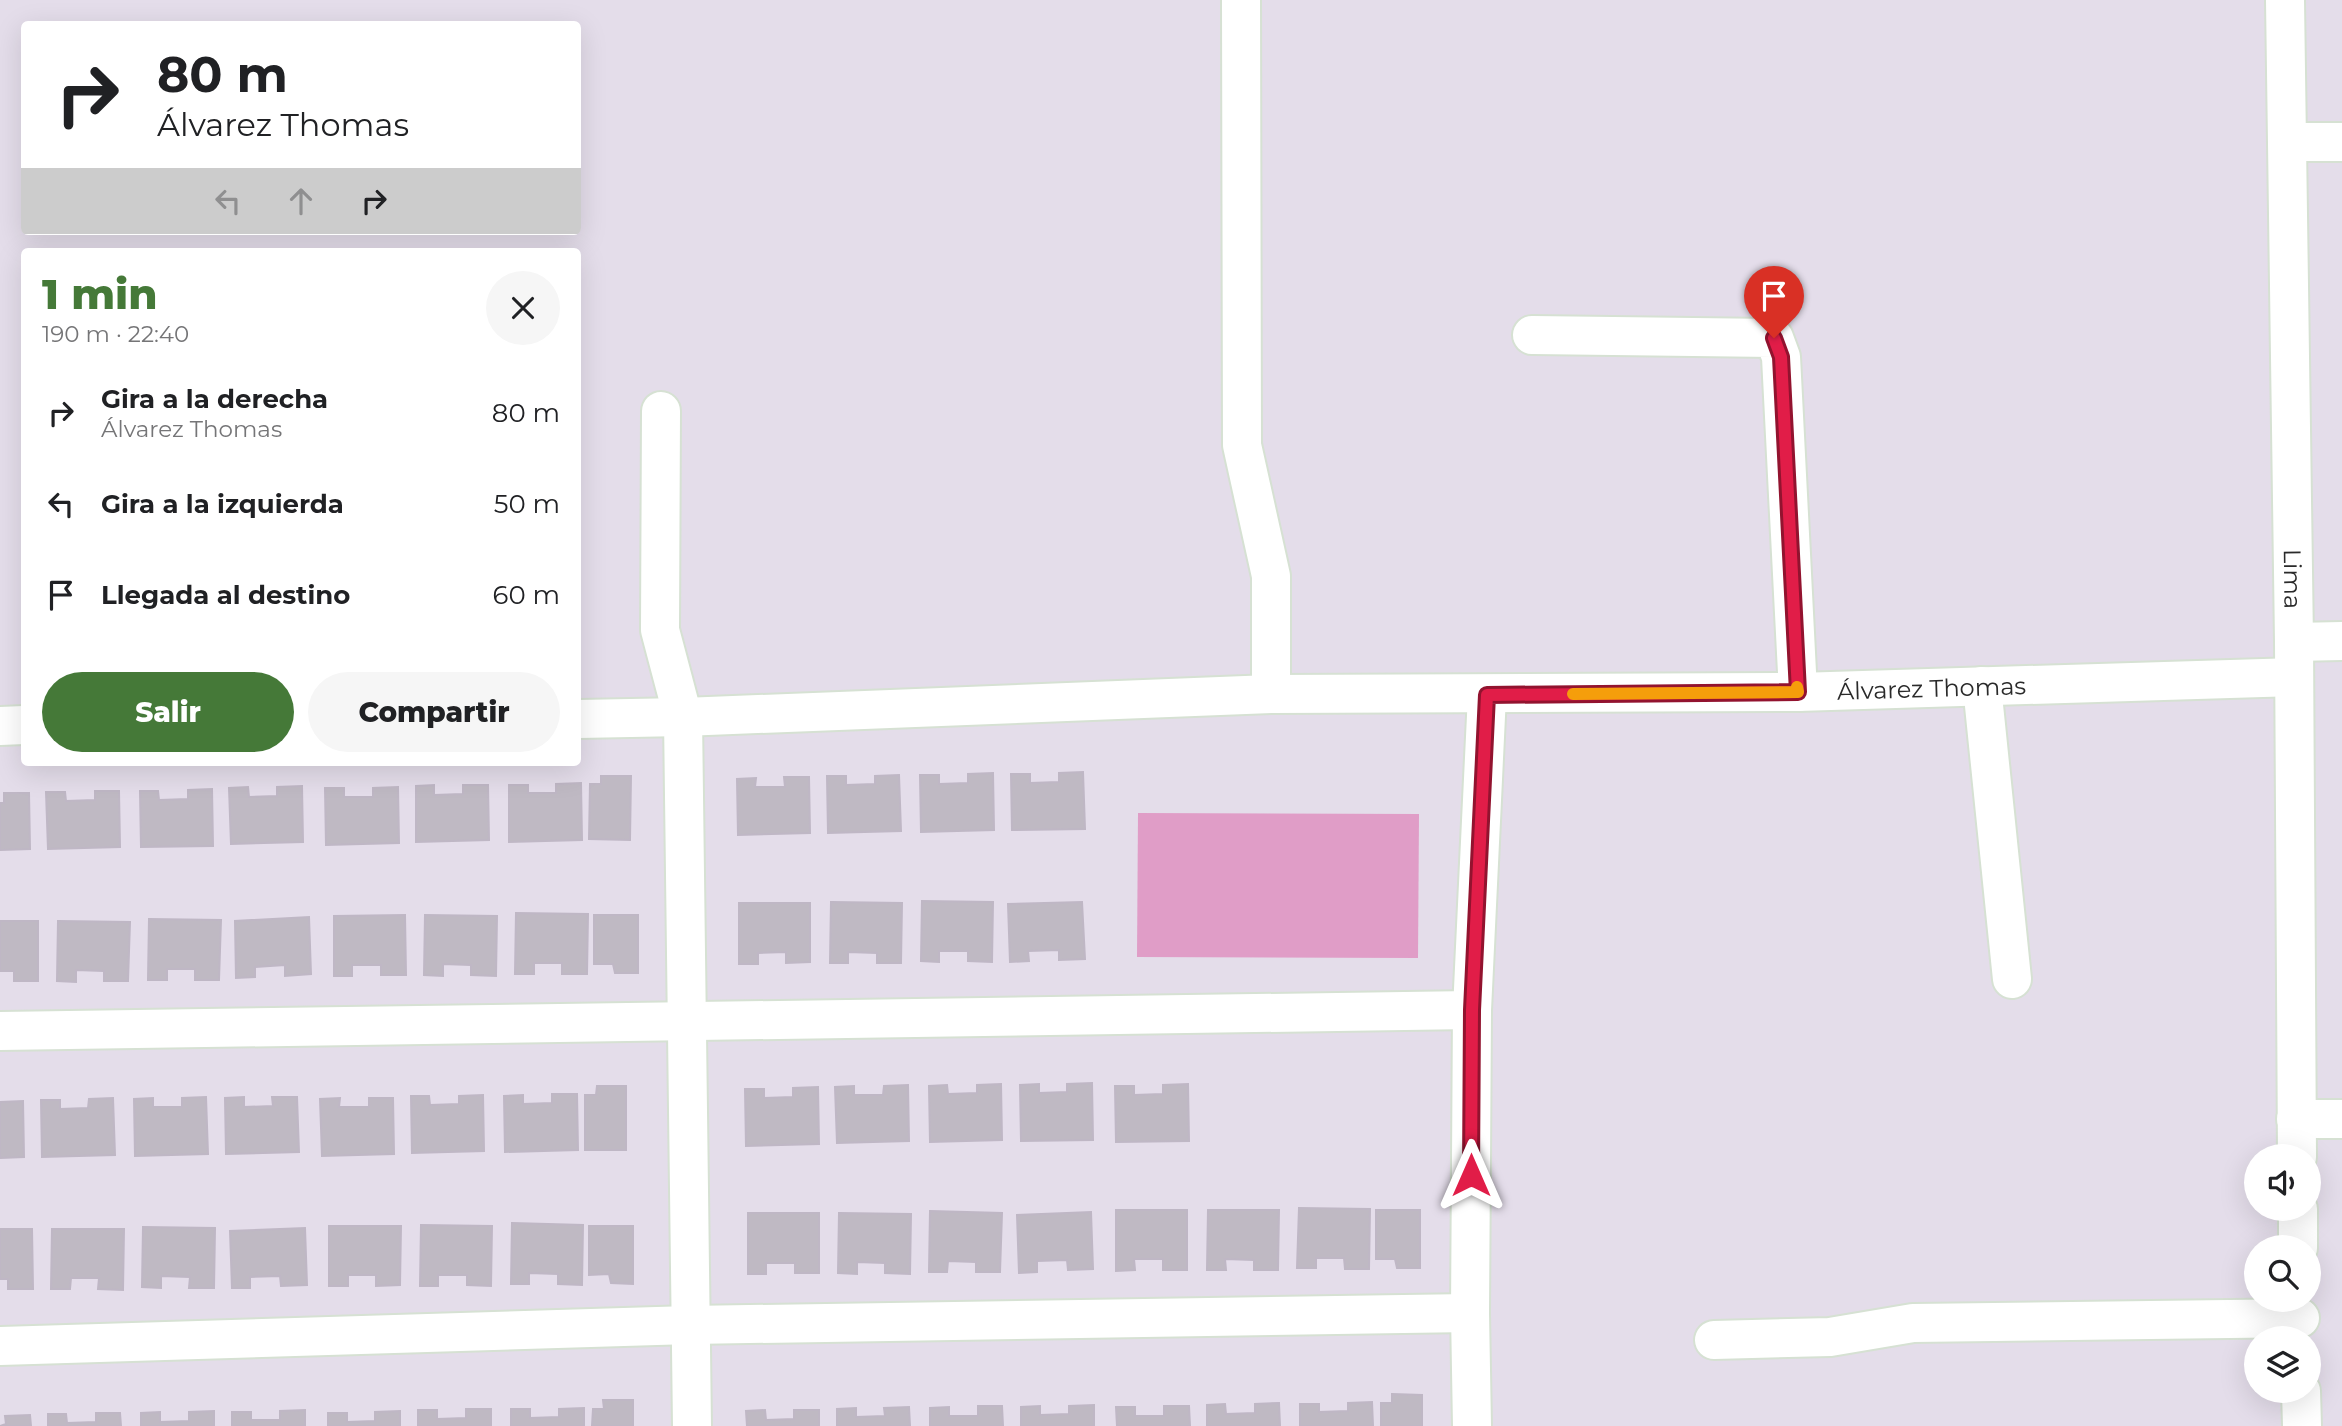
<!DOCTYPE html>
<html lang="es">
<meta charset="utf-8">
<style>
:root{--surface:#fff;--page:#f6f6f6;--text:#202124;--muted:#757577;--accent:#457938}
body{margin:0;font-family:Montserrat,sans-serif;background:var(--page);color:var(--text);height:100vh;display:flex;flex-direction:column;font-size:26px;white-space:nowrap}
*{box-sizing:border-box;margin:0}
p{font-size:23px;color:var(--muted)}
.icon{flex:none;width:38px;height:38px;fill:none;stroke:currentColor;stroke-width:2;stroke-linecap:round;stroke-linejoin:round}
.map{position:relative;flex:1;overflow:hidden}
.panel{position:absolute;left:21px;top:248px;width:560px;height:518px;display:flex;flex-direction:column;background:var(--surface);border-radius:7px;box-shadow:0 7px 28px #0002}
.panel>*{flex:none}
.banner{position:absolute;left:21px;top:21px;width:560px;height:214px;border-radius:7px;box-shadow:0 7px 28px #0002;background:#fff;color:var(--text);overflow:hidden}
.buttons{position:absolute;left:2244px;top:1144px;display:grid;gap:14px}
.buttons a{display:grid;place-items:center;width:77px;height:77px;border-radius:50%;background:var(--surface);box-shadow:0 7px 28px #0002;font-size:35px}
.pin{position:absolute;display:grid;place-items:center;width:60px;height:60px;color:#fff;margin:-72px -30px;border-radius:50% 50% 50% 0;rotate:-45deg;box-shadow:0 0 7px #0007}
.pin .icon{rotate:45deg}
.me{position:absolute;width:77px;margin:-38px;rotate:0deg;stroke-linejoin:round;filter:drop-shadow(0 0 5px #0008)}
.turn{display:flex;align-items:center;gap:24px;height:147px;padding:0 21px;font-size:32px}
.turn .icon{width:91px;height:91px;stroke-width:2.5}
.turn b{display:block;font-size:49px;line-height:60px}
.lanes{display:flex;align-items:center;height:66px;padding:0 21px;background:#0003;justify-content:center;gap:35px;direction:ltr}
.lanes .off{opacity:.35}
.round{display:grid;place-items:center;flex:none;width:74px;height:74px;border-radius:37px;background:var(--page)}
.headline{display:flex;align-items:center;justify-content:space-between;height:119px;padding:0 21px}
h1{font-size:42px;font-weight:800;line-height:52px;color:var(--accent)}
.cta{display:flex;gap:14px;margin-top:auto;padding:14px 21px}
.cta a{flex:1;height:80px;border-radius:42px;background:var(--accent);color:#fff;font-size:28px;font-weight:800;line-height:80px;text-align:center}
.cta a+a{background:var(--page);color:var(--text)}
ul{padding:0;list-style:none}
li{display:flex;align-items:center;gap:21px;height:91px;padding:0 21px}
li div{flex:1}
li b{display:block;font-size:26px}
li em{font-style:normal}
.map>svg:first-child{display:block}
</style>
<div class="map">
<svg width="2342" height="1426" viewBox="0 0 2342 1426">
<rect width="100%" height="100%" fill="#e4ddea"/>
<!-- pitch -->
<path fill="#e09dc7" d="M1138,813L1419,814L1418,958L1137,957Z"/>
<!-- building -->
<path fill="#bfb9c3" stroke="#bfb7c5" stroke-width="2" d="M1083,772L1085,829L1012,830L1011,774H1030V783L1059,782V773Z
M993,773L994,830L921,832L920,775H939V784L968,783V774Z
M899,775L901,831L828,833L827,776H846V785L875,784V776Z
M601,776H631L630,840L589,839L590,784H601Z
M784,777H809L810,833L738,835L737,779L756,778L755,787H785Z
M581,783L582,840L509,842V785H528V793H556V784Z
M434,785V795L463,794V785H488L489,840L416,842V786Z
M302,786L303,842L231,844L229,788L248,787L249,797L277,796V787Z
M398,787L399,843L326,845L325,788H344V797H373V788Z
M212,789L213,846L141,847L140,791H158L159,800L188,799V790Z
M95,791H119L120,847L48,849L46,792H65L66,801L95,800Z
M4,793H29L30,849L0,850V803H4Z
M922,901L993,902L992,962L968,961V951H939V962L921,961Z
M831,902L902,903L901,963H877V953L848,952V963H830Z
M1082,902L1085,959L1059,960V950L1028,951L1029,961L1010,962L1008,904Z
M739,903H810V962L786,963V952L758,953V964H739Z
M516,913L588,914L587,974H562V963H534V974H515Z
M405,915L406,975H381V965H352V976H334V916Z
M425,915L497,916L496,976L471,975V965L443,964V976L424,975Z
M594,915H638V973H615L613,964H594Z
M309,917L311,974L285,976V965L255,967V977L236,978L235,921Z
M149,919L221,920L219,980H195V969H167V980H148Z
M0,921H38V981H14V971H0Z
M58,921L130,922L128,981H104V971L76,970V982L57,981Z
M1092,1083L1093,1140L1021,1141L1020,1085L1039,1084V1093L1067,1092V1084Z
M1001,1084L1002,1140L930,1142L929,1086L947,1085L948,1094L977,1093V1085Z
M1188,1084L1189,1141L1116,1142L1115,1086H1134V1095L1163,1094V1085Z
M908,1085L909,1141L837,1143L835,1087L854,1086V1095H883L884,1086Z
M597,1086H626V1150H585V1095H596Z
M818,1087L819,1144L746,1146L745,1089H764V1098L793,1097V1088Z
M552,1094H577L578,1150L505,1152L504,1096L523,1095V1104L552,1103Z
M483,1095L484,1151L412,1153L411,1096H429L430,1105L459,1104V1096Z
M206,1097L208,1154L135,1156L134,1099L153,1098V1107H182V1098Z
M244,1097V1107L273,1106L272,1097H297L299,1152L226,1154L225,1098Z
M113,1098L115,1155L42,1157L41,1100H60V1109L88,1108L89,1099Z
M340,1098L339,1107H369V1098H393L394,1154L322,1156L320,1099Z
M23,1101L24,1157L0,1158V1102Z
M1299,1208L1370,1209L1369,1269H1345L1344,1258H1316V1268H1297Z
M1116,1210H1187V1270H1163V1259H1134L1135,1270L1116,1271Z
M1208,1210H1279L1278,1270H1254V1260L1225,1259L1226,1270H1207Z
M1376,1210H1420V1268H1397L1395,1259H1376Z
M930,1211L1002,1213L1000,1272H976V1262L948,1261L947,1272H929Z
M1091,1212L1093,1269L1068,1270L1067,1260L1037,1261V1272L1019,1273L1017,1215Z
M748,1213H819V1273H795V1263H766V1274H748Z
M839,1213L911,1214L910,1274L885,1273V1263L857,1262V1274L838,1273Z
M512,1223L583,1225L582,1285L558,1284V1274L529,1273V1284H511Z
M421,1225L492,1226L491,1286L467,1285V1275H438V1286H420Z
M329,1226H401L400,1285L376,1286V1275H348V1286H329Z
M589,1226H633V1284L611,1283L609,1274L589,1275Z
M143,1227L215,1228L214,1288H189L190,1277L161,1276V1288L142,1287Z
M305,1228L307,1285L281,1286L280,1276L250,1277V1288H232L230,1231Z
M0,1229H32L33,1289H8V1279H0Z
M52,1229H124L123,1290L98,1289L99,1278H71L70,1289H51Z
M1392,1394L1422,1395V1426H1381V1403H1392Z
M603,1400H633V1426H592L593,1409H604Z
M1372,1402L1373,1426H1300V1404H1319V1412L1348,1411V1403Z
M1279,1403L1280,1426H1207V1405L1225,1404L1226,1414L1255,1413V1404Z
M1094,1405V1426H1021V1407L1040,1406V1415L1069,1414V1406Z
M978,1406H1002L1003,1426H930V1408L949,1407V1416H978Z
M1164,1406H1189L1190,1426H1117L1116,1407H1135V1416H1164Z
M909,1407L910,1426H837V1409L856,1408V1417L885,1416L884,1408Z
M584,1408V1426H511V1409H530V1418L559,1417V1409Z
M466,1409H491V1426H418V1410H437V1419L466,1418Z
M305,1410V1426H232V1412H251V1420H280V1411Z
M765,1410L766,1420L794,1419V1410H819V1426H747L746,1411Z
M214,1411V1426H141V1413L160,1412V1422L189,1421V1412Z
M400,1411V1426H328V1413H347V1422L375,1421V1412Z
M96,1413H120L121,1426H48V1414H66L67,1423L96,1422Z
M30,1415L31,1426H0L6,1424L5,1416Z"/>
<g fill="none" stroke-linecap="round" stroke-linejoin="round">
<!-- minor casing -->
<g stroke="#d6e1d3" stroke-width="42">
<g id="minor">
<path d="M1241,0L1242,445L1271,576V694"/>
<path id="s1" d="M2285,0L2294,642L2297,1157"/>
<path d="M2288,142H2342"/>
<path d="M1532,335L1774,338L1781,357L1798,692"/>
<path d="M661,411L660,630L683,717L692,1426"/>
<path d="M2294,642L2342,641"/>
<path d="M1982,686L2012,979"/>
<path id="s2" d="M578,719L683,717L1271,694L1798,692L2294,677"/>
<path d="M0,726L24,725"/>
<path d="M0,1031L1472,1010"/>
<path d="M2296,1119H2342"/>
<path d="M2298,1209V1248"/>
<path d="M1714,1340L1830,1337L1913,1323L2300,1318"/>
<path d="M0,1346L690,1325L1470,1313"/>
<path d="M2301,1391L2302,1426"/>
<path d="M1472,1426L1470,1313L1472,1010L1487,695"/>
</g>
</g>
<!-- minor -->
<use href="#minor" stroke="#fff" stroke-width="38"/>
</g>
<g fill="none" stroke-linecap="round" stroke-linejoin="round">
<!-- route casing -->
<g stroke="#92132f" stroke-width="18">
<path id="route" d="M1471,1175L1472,1010L1487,695L1798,692L1781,357L1774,338"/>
</g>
<!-- route -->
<use href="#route" stroke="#e11d48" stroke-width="12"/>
<!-- slow -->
<path stroke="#f59e0b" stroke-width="12" d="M1573,694L1798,692L1797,687"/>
</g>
<g text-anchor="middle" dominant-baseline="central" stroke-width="6" stroke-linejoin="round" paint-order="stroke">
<!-- street labels -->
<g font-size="24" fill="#2a2a2a" stroke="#fff">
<text stroke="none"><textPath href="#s1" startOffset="579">Lima</textPath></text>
<text stroke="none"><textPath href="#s2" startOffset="1354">Álvarez Thomas</textPath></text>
</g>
</g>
</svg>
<div class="buttons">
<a><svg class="icon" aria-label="sound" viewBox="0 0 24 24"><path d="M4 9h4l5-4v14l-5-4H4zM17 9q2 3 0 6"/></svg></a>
<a><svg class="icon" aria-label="search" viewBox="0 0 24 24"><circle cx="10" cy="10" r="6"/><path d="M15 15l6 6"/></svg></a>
<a><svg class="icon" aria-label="layers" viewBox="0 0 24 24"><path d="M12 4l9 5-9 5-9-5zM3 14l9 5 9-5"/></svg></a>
</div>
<div class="pin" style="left:1774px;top:338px;background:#d93025"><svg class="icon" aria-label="arrive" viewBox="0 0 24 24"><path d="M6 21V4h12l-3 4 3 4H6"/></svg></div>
<svg class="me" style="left:1471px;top:1175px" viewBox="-20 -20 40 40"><path d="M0-17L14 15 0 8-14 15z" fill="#e11d48" stroke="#fff" stroke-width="4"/></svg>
<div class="banner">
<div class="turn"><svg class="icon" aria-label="right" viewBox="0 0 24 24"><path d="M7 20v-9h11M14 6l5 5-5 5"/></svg><div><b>80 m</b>Álvarez Thomas</div></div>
<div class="lanes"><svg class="icon off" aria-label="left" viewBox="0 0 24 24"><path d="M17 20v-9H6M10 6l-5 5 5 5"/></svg><svg class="icon off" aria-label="ahead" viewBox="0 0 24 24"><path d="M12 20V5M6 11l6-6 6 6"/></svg><svg class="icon" aria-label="right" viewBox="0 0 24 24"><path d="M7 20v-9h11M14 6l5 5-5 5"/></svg></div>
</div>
<section class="panel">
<div class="headline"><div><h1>1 min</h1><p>190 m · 22:40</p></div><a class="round"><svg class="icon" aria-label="close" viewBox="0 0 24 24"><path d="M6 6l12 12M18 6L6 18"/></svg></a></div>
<ul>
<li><svg class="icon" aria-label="right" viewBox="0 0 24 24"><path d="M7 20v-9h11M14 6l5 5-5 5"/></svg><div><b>Gira a la derecha</b><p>Álvarez Thomas</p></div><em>80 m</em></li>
<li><svg class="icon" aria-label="left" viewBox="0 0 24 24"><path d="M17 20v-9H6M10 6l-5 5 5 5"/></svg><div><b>Gira a la izquierda</b></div><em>50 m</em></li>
<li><svg class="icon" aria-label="arrive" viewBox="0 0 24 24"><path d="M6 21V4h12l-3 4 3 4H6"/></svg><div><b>Llegada al destino</b></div><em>60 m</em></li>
</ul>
<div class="cta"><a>Salir</a><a>Compartir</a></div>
</section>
</div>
